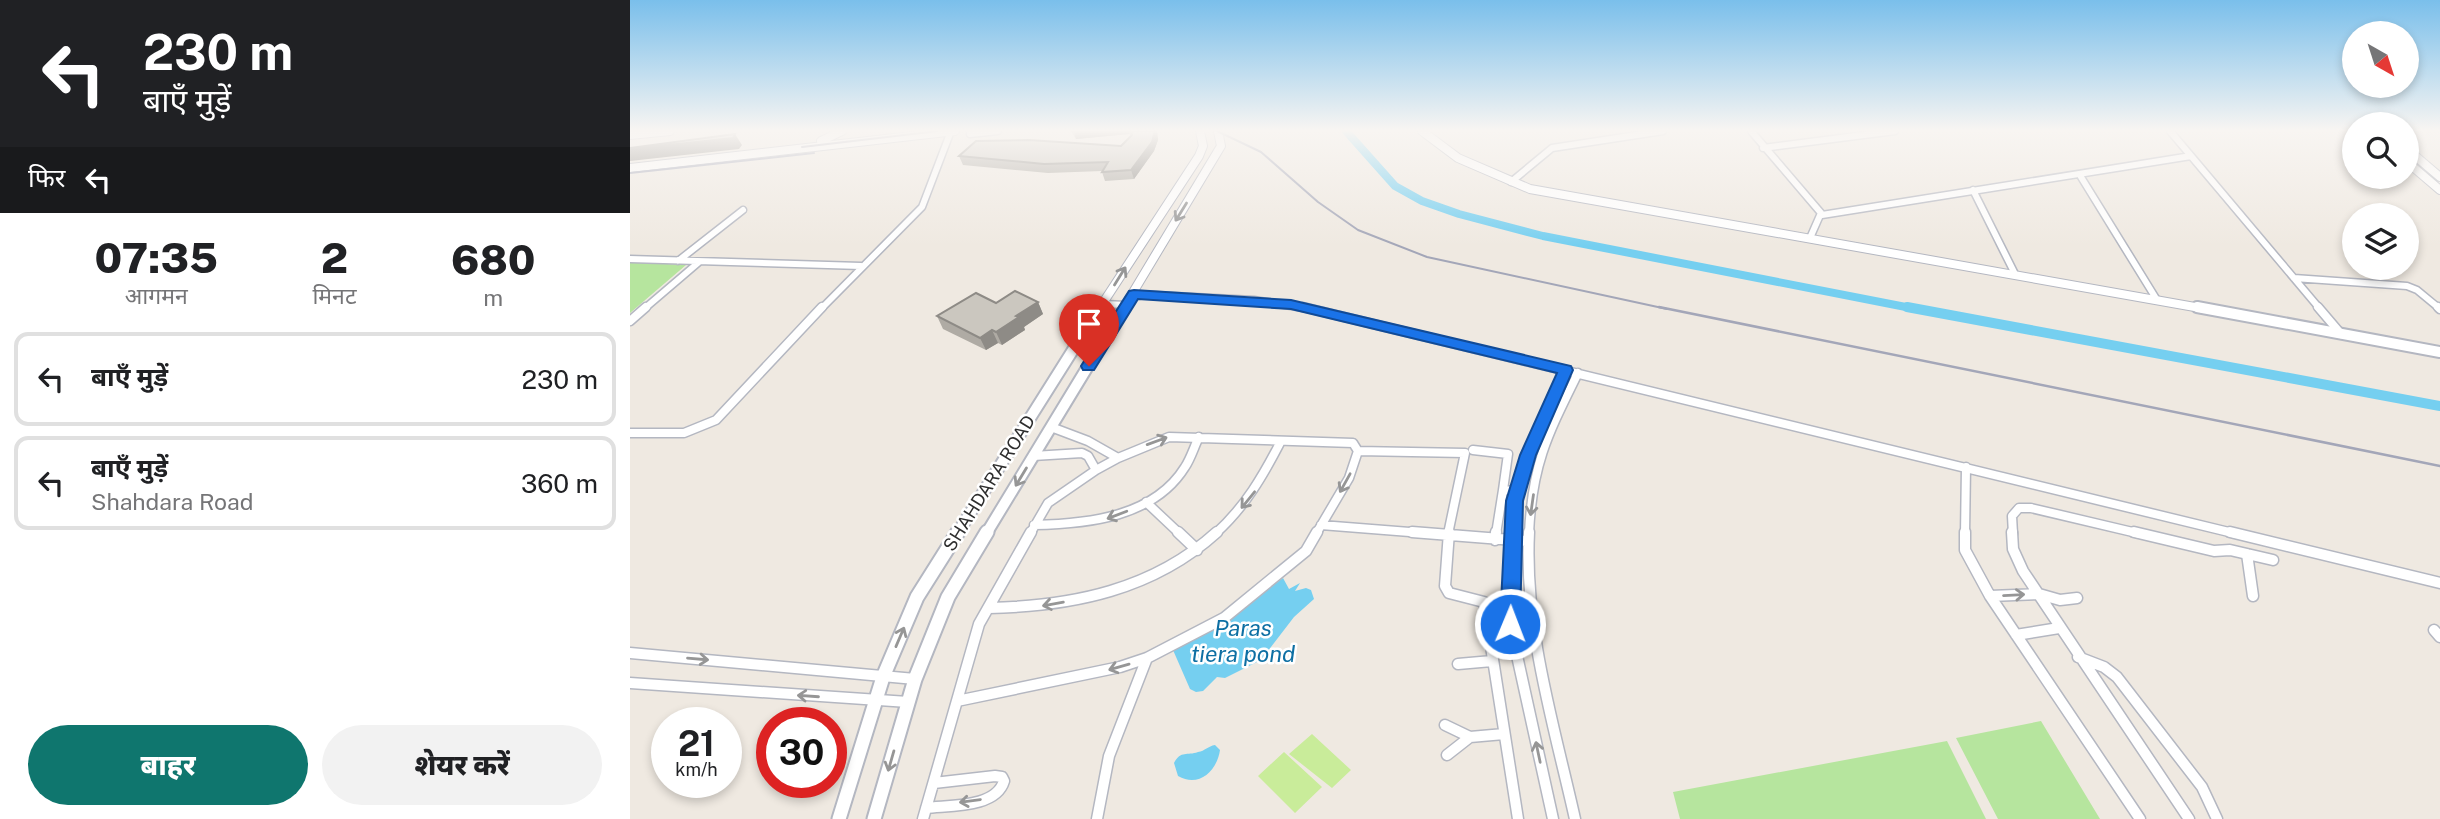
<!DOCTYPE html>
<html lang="hi">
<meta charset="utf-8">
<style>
:root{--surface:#fff;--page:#f2f2f2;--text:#202124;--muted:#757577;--line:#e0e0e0;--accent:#0f766e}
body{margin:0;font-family:"Public Sans","Noto Sans Devanagari",sans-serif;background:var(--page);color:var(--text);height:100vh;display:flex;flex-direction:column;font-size:26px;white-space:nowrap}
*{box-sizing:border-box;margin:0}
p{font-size:23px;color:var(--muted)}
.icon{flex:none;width:38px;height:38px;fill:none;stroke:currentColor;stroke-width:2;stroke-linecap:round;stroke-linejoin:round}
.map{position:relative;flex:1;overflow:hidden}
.drawer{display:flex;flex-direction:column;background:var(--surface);width:630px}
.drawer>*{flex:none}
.banner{background:#202124;color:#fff;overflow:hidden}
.needle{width:46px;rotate:141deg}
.fabs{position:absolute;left:1712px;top:21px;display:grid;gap:14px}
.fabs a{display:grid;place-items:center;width:77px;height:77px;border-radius:50%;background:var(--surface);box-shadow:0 4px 10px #0003;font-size:35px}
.speed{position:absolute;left:21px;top:707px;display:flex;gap:14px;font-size:35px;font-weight:700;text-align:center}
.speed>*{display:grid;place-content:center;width:91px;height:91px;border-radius:50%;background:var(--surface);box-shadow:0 4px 10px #0003;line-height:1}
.speed small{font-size:18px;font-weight:400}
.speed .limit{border:10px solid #d22;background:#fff;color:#111}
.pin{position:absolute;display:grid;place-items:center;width:60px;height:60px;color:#fff;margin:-72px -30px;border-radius:50% 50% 50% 0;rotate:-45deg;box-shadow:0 0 7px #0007}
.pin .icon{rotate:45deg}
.me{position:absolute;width:77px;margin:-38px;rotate:1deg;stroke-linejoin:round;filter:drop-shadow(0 0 5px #0008)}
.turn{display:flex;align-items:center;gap:24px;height:147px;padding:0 28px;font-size:32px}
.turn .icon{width:91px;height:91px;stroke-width:2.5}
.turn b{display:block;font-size:49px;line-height:60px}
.then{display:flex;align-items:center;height:66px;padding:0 28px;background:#0003;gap:14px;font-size:26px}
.eta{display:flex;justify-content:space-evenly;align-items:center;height:119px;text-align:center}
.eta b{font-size:42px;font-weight:800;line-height:49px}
.button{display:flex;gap:14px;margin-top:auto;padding:14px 28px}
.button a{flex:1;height:80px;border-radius:42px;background:var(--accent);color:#fff;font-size:28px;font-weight:800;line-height:80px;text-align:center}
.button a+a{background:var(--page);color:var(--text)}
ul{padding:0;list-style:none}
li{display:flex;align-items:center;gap:21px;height:94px;margin:0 14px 10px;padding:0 14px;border:4px solid var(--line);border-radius:14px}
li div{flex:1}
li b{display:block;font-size:26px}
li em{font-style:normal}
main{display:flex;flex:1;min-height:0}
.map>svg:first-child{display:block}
</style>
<main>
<section class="drawer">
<div class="banner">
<div class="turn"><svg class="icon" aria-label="left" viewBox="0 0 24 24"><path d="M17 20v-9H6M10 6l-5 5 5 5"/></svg><div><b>230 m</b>बाएँ मुड़ें</div></div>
<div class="then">फिर<svg class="icon" aria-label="left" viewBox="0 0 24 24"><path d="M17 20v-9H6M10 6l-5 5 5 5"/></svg></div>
</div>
<div class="eta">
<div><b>07:35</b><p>आगमन</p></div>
<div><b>2</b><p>मिनट</p></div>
<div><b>680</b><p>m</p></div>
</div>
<ul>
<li><svg class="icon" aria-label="left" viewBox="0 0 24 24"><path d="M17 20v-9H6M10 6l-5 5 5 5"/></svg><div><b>बाएँ मुड़ें</b></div><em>230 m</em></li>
<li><svg class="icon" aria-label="left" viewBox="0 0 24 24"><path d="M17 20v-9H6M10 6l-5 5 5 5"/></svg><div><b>बाएँ मुड़ें</b><p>Shahdara Road</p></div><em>360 m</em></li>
</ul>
<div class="button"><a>बाहर</a><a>शेयर करें</a></div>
</section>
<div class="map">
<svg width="1810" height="819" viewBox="0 0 1810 819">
<rect width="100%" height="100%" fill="#efe9e1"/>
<!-- green -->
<path fill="#b6e59e" d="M0,262L56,265L0,313Z
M1411,721L1470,819H1368L1326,738Z
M1317,741L1356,819H1050L1043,792Z"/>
<!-- pitch -->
<path fill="#c9ec9a" d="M682,734L721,770L702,788L659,754Z
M654,752L692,787L665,813L628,776Z"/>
<!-- water -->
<path fill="#75cff0" d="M653,578L659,589L670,583L665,591L676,588L681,590L684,599L664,617L631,660L595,678L587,677L573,691L566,692L560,689L543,650L592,624Z
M585,745L590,750C587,771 569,788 548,776L544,763C551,750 557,756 568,752C575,751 578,746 585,745Z"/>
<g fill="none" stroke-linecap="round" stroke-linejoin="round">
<!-- canal-far1 -->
<path stroke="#75cff0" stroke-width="8" d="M716,131L765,186L792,201L829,214L913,236L1286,309"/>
<!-- canal -->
<path stroke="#75cff0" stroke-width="10" d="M1277,307L1810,406"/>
<!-- street-far2 casing -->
<g stroke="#b4b7c1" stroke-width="9">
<path id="street-far2" d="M340,131V134L368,131
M1121,131L1191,213L1180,238
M1540,131L1690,309
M1133,148L1265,131
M1451,177L1527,300
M881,182L922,148L1033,131
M1343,190L1385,274
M1192,215L1561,156
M0,259L231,266
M48,261L113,210
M1664,278L1777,286L1787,290L1810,309
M504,294L624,300L680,309
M472,304L497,305
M14,309L69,262
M191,309L292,207L321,131"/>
</g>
<!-- street-far1 casing -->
<g stroke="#b4b7c1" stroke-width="11">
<path id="street-far1" d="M673,307L1607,534
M1688,307L1711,334
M1808,307L1810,309
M0,321L16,307
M421,427L458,441L488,458L539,437L723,443L728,451L719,478L686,534
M0,433H54L86,420L192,307
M843,450L878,454L873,490
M728,451L835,453L818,534
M466,470L488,458
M516,502L550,534
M404,525C458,524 524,517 555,467C561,458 564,447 569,437
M691,525L805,534
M400,534L418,503L466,470L458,456L452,453L403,456
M585,534C615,507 633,476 651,441
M866,534L873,490L888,491
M883,534C887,473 911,425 936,370
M899,534C902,464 918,434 948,373
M1335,534L1336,467
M1383,534L1382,516L1389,508H1401L1511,534"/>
</g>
<!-- street casing -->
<g stroke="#b4b7c1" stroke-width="13">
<path id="street" d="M548,532L567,550
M782,532L897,541
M819,532L815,586L819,593L854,602L888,819
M883,532L880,624L923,819
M899,532C894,629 924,725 945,819
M1335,532V550L1360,596L1510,819
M1382,532L1383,549L1393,571L1559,819
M1504,532L1584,551L1600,550L1643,560
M1600,532L1810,583
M865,540L866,532
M1617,554L1623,596
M1360,596L1409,594L1430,600L1447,598
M359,608C443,606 523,590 587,532
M1804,630L1810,637
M1386,635L1429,628
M0,653L285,679
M1448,657L1474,667L1487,677L1572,787L1587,819
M828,664L862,661
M0,683L278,702
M327,701L490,667L517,658L594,618L676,551L687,532
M815,725L840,737L874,734
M817,755L840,737
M296,808C320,805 366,808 374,781L372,777L365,776L304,783
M293,819L349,624L401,532
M467,819L479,756L517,658"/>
</g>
<!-- secondary-far2 casing -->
<g stroke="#b4b7c1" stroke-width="10">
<path id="secondary-far2" d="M792,131L828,158L900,189L1576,309
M0,135L40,131
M191,141L212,131
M1776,148L1810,177
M1776,161L1810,190
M0,168L325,131
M469,309L569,156L573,146L570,131
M493,309L591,146L588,131"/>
</g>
<!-- secondary-far1 casing -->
<g stroke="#b4b7c1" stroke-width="14">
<path id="secondary-far1" d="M1567,307L1810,352
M327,534L470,307
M356,534L494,307"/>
</g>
<!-- secondary casing -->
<g stroke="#b4b7c1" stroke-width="17">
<path id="secondary" d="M209,819L253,677L287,597L328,532
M244,819L285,679L318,597L357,532"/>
</g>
<!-- street-far2 -->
<use href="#street-far2" stroke="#fff" stroke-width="6"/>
<!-- street-far1 -->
<use href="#street-far1" stroke="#fff" stroke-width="8"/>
<!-- street -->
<use href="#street" stroke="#fff" stroke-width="10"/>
<!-- secondary-far2 -->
<use href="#secondary-far2" stroke="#fff" stroke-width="8"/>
<!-- secondary-far1 -->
<use href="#secondary-far1" stroke="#fff" stroke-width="10"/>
<!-- secondary -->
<use href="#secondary" stroke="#fff" stroke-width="13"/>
<!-- rail-far1 -->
<path stroke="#a3a6b8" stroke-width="2" d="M587,131L631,152L688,202L728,230L797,257L1037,309
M172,147L308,131
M0,173L184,153"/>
<!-- rail -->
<path stroke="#a3a6b8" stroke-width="2.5" d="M1029,307L1810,466"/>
</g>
<!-- wall -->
<path fill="#afaba4" d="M441,131H527L528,140L524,151L504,179L475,181L472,172V171L418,173L333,165L329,156L491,146L501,135L499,134L446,139Z
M408,302L413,314L394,327L395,330L372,345L368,343L356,350L313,329L307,316L366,303Z"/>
<!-- shaded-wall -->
<path fill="#8e8b86" d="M444,131H498L499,134L446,139Z
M525,131H527L528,140L524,151L504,179L501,170Z
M105,134L112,145L109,149L0,161V149Z
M408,302L413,314L394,327L395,330L372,345L366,332L386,316Z
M362,330L368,343L356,350L350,338Z"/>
<!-- building -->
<path fill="#cbc7bf" stroke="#8e8b86" stroke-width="2" d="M501,131H525L522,142L501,170L472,172L478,162L414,164L329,156L346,141L399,140L491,146L502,135Z
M105,134L103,138L0,149V148Z
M385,291L408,302L386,316L389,317L366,332L362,330L350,338L307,316L346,293L366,303Z"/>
<!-- one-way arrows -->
<defs><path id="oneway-shaft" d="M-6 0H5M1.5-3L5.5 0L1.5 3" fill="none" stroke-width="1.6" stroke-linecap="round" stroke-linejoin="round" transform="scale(1.75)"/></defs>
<g stroke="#969696">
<use href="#oneway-shaft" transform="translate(551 212) rotate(122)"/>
<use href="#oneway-shaft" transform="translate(490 276) rotate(-58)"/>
<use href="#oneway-shaft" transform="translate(527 441) rotate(-20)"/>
<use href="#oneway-shaft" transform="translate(391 477) rotate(121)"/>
<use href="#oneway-shaft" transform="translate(715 483) rotate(119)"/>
<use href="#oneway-shaft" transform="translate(618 500) rotate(129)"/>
<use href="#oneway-shaft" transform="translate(902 505) rotate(98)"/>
<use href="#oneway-shaft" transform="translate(487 515) rotate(159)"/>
<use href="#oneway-shaft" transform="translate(1384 595) rotate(-3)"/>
<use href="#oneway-shaft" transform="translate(423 604) rotate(170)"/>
<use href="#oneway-shaft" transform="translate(270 637) rotate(-67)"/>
<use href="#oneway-shaft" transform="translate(68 659) rotate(5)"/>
<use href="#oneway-shaft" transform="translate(489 667) rotate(164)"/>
<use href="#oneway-shaft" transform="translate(178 696) rotate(-176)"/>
<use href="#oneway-shaft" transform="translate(908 752) rotate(-102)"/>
<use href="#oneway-shaft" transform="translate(261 761) rotate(106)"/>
<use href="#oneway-shaft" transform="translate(340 801) rotate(172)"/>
</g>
<!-- sky -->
<linearGradient id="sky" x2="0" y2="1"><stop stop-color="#7abfeb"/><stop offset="0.53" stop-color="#f8f5f2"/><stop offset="1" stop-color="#f8f5f2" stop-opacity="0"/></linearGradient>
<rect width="1810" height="246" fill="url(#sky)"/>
<!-- route -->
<path fill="#1a73e8" stroke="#114b97" stroke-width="2" d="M504,290L661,300L941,366L943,370L906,455L893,501L890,624L887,629L880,632L873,629L870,624L876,501L890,455L927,373L661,309L508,299L464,370H453L451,366L499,291Z"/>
<g text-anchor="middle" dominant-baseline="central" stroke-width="5" stroke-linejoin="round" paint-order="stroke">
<!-- street labels -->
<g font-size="18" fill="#2e2e2e" stroke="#fff">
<text transform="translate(359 483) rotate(-58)">SHAHDARA ROAD</text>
</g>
<!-- near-water labels -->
<g font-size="23" font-style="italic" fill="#0d6fa3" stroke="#fff">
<text x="613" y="627">Paras<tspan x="613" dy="26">tiera pond</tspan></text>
</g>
</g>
</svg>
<div class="fabs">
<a><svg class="needle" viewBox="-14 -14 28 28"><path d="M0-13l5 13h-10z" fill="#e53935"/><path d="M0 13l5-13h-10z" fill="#757577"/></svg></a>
<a><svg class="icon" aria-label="search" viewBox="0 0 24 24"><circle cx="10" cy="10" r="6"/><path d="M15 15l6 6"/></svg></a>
<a><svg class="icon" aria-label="layers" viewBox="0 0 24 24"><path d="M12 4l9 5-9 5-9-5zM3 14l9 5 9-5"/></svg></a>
</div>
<div class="speed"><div>21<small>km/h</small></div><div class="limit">30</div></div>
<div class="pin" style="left:459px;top:366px;background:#d93025"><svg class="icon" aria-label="arrive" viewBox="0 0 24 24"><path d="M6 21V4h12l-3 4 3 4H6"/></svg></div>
<svg class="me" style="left:880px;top:624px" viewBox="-20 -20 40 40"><circle r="17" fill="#1a73e8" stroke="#fff" stroke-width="3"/><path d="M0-11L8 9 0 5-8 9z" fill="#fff"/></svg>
</div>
</main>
